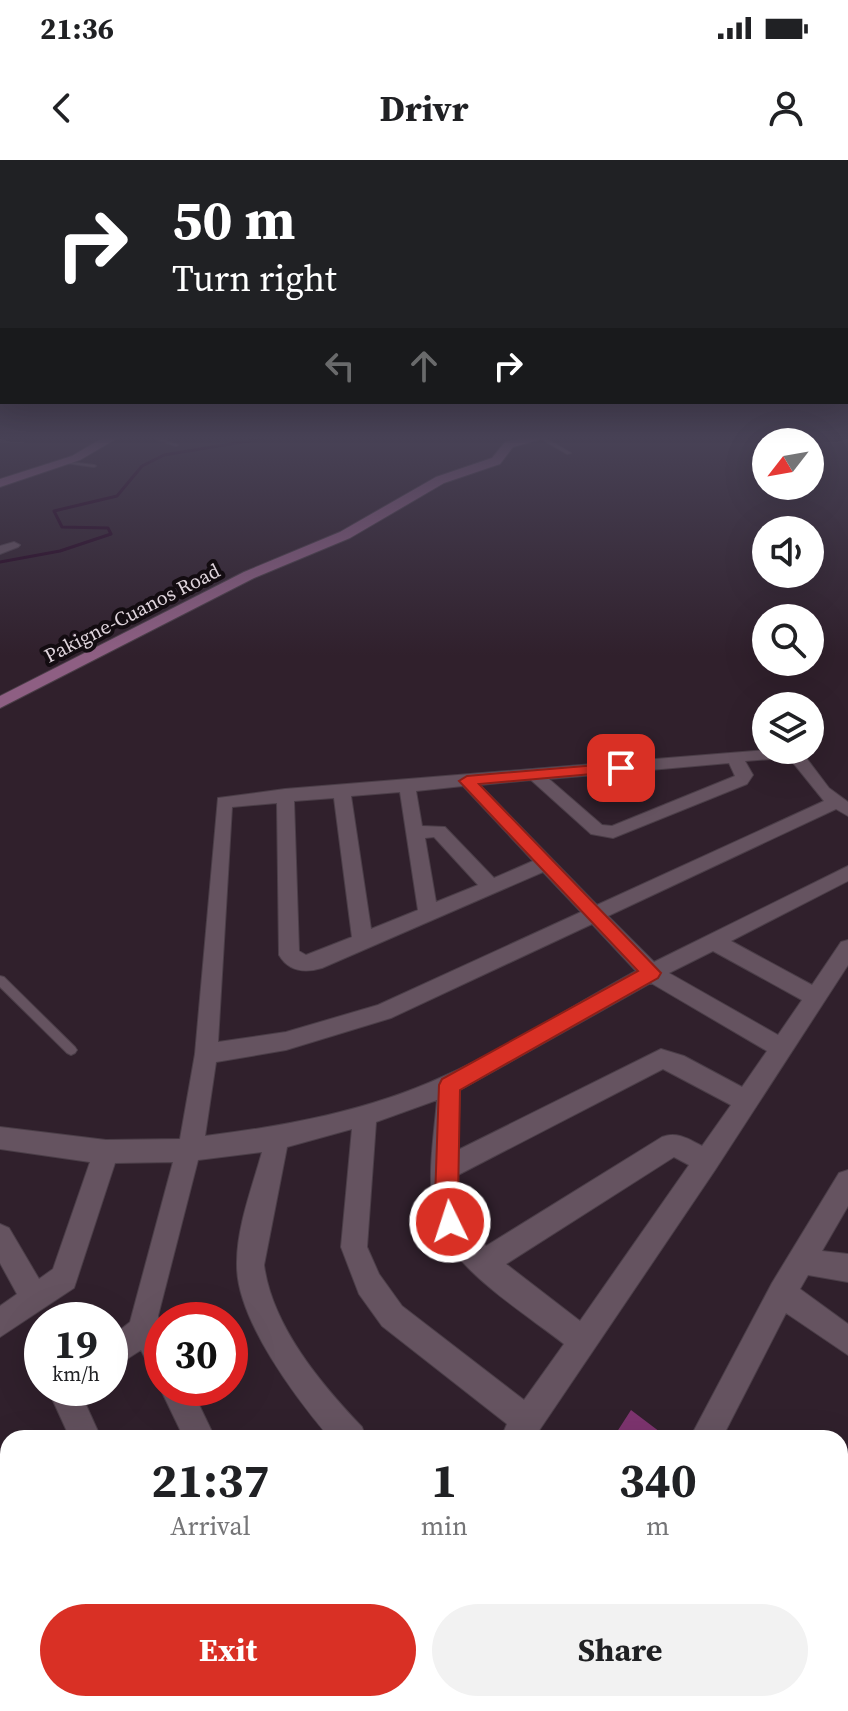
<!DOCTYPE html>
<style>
:root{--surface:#fff;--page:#f2f2f2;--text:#202124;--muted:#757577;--accent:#d93025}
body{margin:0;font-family:"Source Serif 4",serif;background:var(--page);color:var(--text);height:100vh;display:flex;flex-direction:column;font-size:30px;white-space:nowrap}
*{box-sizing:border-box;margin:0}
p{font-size:26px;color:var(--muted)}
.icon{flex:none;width:44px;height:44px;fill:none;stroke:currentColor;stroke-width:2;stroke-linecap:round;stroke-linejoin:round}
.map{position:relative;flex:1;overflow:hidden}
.side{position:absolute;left:0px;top:1270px;width:848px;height:282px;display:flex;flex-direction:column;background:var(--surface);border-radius:24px 24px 0 0;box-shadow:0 8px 32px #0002}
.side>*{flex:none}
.hud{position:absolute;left:0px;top:0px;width:848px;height:244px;box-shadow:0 8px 32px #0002;background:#202124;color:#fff;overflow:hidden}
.needle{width:52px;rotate:239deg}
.buttons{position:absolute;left:752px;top:268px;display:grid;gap:16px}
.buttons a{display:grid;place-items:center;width:72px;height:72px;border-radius:50%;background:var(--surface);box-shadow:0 8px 32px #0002;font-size:40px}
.speed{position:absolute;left:24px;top:1142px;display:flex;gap:16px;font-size:40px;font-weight:700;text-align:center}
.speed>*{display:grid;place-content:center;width:104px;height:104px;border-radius:50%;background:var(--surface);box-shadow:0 8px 32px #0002;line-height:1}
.speed small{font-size:20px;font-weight:400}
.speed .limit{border:12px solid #d22;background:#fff;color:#111}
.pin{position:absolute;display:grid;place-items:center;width:68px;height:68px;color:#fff;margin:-34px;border-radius:16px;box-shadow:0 4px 12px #0006}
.me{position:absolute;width:88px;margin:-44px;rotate:356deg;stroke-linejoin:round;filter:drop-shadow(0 0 6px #0008)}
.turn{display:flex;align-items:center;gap:28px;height:168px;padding:0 40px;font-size:36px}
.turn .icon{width:104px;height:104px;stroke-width:2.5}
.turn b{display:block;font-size:56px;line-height:68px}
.lanes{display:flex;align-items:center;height:76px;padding:0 40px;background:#0003;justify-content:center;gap:40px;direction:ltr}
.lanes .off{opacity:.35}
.eta{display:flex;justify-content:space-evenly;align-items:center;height:136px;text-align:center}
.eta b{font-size:48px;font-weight:700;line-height:56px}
.action{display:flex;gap:16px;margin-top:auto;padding:16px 40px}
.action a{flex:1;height:92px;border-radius:48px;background:var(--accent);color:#fff;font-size:32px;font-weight:700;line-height:92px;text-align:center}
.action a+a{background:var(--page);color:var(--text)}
.status{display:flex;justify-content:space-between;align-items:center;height:56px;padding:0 40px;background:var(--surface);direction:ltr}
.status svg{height:22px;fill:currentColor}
header{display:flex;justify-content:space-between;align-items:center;height:104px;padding:0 40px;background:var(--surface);font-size:36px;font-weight:700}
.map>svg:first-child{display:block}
</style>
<div class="status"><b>21:36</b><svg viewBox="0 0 49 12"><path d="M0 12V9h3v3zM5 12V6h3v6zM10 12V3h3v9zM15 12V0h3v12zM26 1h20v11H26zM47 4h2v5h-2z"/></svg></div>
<header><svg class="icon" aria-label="back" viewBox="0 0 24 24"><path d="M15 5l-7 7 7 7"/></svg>Drivr<svg class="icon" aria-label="person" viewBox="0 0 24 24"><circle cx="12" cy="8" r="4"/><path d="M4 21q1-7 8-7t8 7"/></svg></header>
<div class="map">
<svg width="848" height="1551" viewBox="0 0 848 1551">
<rect width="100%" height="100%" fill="#30202c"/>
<!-- forest -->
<path fill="#7d346f" d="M631,1250L668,1278H613Z
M162,1544H547L543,1551H156Z"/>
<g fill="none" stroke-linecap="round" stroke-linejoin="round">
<!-- stream -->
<path stroke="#24011e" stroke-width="3" d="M0,402L60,391L111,374L108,368L62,367L54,351L117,336L142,306L164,295L261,279"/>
<!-- lane casing -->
<g stroke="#4b3e48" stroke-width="2">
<path id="lane" d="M155,279H162L178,285L176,286Z
M541,279H547L571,293L567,294Z
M63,301L94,305L96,306L94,307L65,303Z
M0,816L4,817L75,887L77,890L75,893L71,895L67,893L0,827Z"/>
</g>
<!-- street casing -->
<g stroke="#4b3e48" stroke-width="2">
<path id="street" d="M14,382L20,385L18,387L0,394V386Z
M766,590L801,591L829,628L848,642V656L836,649L608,756L654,802L848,706V721L731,781L812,825L841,782L848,780V805L715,1010L534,1278H501L507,1264L382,1166L359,1134L341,1087L352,969L287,987L264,1105C272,1166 321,1224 362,1267L366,1278H330C296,1238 237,1160 237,1106C236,1069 252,1028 262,992L198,1000L158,1156L162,1172V1217L152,1212L141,1190L110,1210V1178L130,1162L173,1002L115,1003L74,1128L0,1177V1146L17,1134L0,1103V1064L9,1068L39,1119L53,1109L90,1002L0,989V967L106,980L180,979L195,894L218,638L285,629ZM784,598L790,599L824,641L597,745L480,625L531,620L591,674L613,678L747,624L753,615L745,601ZM729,603L735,616L612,666L602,665L549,619ZM463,626L533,701L494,718L445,667L422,666L416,631ZM400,632L418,750L371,769L351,636ZM334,638L352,777L306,795L299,791L294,641ZM277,643L279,795C289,812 305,813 322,808L543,712L581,752L378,845L286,872L218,882L232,647ZM434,677L478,725L436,742L425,678ZM592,764L636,811C572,846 509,887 442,917C368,951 285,966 205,976L216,902L286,890L391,858ZM713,791L802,840L778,875L669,813ZM651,823L767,891L742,927L684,896L661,889L458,990L460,930ZM663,909L731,945L702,986C689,979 677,971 662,977L486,1086C463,1064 459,1046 458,1015ZM437,940C434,978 425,1025 437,1062C453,1110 525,1153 564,1184L524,1240L402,1146L379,1114L367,1087L376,962ZM674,997L689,1005L580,1161L506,1104Z
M848,1010V1046L822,1091L848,1094V1122L808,1115L800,1129L848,1164V1195L786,1153L722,1278H690L772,1123L839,1013Z
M162,1224V1228H191L215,1278H184L160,1228Z
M51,1228H85L82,1236L101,1278H70L49,1232Z
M840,1338L848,1339V1371L840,1370Z
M0,1426L8,1429V1481L0,1478Z
M24,1544H63L60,1551H21Z
M560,1544H596L593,1551H557Z
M620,1544H690L693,1551H623Z"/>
</g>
<!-- secondary casing -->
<g stroke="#4b3e48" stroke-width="2">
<path id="secondary" d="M101,279H116L80,300L0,327V319L72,296Z
M517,279H542L513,287L500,304L444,323L350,378L254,418L0,548V536L244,412L340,372L436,317L492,298L505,282Z"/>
</g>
<!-- lane -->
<use href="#lane" fill="#655360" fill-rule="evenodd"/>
<!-- street -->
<use href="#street" fill="#655360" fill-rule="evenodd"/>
<!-- secondary -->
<use href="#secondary" fill="#8e5f83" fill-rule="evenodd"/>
</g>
<!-- sky -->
<linearGradient id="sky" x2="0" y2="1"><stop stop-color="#1a1218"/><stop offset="0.56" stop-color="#484256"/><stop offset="1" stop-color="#484256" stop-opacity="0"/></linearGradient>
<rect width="848" height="496" fill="url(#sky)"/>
<!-- route -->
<path fill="#d93025" stroke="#8d1f18" stroke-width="2" d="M621,603L628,608L626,611L479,624L661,813L658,818L460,930L458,1039L462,1062L458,1071L450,1074L441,1071L435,1039L439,925L442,919L638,811L459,621L467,616Z"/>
<g text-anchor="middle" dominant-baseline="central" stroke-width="8" stroke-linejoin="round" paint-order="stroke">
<!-- far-street labels -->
<g font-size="20" fill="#dfd4dc" stroke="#130c11">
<text transform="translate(132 453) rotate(-27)">Pakigne-Cuanos Road</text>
</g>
</g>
</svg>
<div class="buttons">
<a><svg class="needle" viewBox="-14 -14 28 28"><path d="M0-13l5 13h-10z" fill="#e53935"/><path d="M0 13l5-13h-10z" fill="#757577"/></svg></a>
<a><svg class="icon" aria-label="sound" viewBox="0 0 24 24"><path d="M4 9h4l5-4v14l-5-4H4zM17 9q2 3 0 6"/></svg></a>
<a><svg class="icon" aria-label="search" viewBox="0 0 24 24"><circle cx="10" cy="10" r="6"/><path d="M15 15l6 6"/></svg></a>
<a><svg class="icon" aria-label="layers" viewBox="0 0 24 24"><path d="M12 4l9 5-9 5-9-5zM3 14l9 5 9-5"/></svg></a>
</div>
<div class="speed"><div>19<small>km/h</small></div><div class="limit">30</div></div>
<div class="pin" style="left:621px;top:608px;background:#d93025"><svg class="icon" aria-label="arrive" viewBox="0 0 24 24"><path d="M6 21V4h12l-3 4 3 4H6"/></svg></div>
<svg class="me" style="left:450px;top:1062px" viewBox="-20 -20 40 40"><circle r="17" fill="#d93025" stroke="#fff" stroke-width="3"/><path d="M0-11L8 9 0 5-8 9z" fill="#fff"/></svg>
<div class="hud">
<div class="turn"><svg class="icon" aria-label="right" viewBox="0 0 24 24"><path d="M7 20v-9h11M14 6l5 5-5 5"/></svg><div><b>50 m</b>Turn right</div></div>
<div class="lanes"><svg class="icon off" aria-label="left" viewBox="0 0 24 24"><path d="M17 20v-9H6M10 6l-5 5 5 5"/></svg><svg class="icon off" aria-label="ahead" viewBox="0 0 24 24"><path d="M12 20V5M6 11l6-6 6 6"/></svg><svg class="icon" aria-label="right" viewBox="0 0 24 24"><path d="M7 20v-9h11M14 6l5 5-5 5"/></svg></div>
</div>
<section class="side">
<div class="eta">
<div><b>21:37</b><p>Arrival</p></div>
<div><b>1</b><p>min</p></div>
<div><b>340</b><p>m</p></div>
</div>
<div class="action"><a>Exit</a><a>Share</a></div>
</section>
</div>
